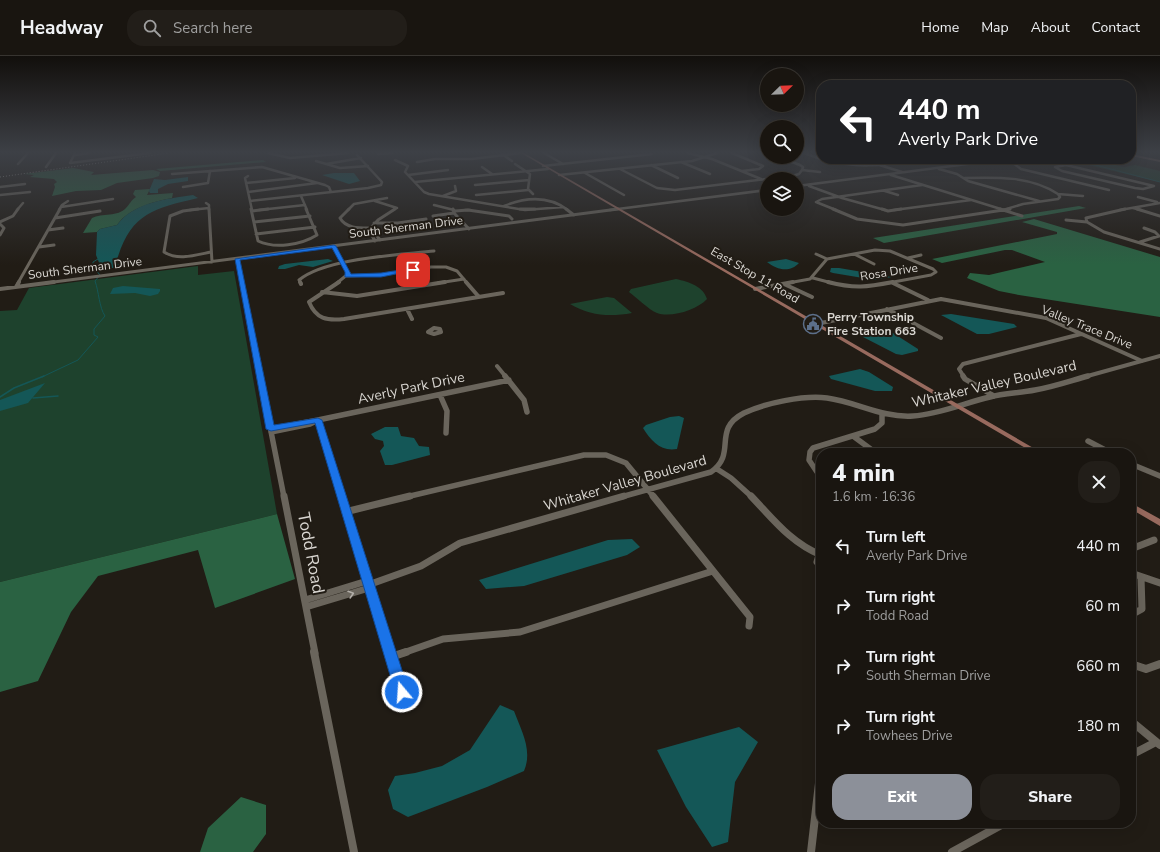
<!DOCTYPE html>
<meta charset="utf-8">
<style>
:root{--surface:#191510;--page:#221e19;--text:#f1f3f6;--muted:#9f9f9f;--line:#373430;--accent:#8c9099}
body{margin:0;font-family:"Nunito Sans",sans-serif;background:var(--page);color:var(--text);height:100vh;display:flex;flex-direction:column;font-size:15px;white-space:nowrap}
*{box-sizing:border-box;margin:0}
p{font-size:13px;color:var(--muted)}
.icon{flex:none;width:22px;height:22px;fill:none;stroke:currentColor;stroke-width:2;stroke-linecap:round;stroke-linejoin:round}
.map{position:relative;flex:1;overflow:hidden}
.side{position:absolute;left:816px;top:392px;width:320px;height:380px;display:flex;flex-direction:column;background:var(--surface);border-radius:16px;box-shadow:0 4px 16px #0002,0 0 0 1px var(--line)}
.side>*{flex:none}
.guide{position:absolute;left:816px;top:24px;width:320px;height:84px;border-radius:16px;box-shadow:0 4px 16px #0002,0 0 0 1px var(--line);background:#202124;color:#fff;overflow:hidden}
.needle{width:26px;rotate:67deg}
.controls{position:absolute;left:760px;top:12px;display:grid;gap:8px}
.controls a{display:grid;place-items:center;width:44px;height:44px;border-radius:50%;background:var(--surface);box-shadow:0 4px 16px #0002,0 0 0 1px var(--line);font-size:20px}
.pin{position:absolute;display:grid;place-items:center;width:34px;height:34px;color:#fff;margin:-17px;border-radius:8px;box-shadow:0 2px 6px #0006}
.me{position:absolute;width:44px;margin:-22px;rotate:342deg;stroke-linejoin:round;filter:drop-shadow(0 0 3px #0008)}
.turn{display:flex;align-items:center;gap:14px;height:84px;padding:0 16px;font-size:18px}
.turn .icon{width:52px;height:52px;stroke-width:2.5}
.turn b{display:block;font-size:28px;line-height:34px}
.round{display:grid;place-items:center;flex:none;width:42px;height:42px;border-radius:16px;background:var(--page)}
.summary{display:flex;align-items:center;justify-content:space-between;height:68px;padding:0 16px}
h1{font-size:24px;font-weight:800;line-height:30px}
.primary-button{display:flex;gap:8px;margin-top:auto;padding:8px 16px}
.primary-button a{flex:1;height:46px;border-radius:16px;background:var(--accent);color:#fff;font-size:16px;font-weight:800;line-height:46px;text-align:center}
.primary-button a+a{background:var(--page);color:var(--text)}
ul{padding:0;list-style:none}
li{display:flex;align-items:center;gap:12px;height:60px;padding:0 16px}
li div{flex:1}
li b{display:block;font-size:15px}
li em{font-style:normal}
header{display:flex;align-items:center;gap:24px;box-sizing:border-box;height:56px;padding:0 20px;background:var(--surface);border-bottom:1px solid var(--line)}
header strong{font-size:19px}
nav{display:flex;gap:22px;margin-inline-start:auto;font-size:14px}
.search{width:280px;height:36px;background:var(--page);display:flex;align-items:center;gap:10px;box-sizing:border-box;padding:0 14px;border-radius:16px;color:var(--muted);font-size:15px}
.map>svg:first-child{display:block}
</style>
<header>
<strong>Headway</strong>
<div class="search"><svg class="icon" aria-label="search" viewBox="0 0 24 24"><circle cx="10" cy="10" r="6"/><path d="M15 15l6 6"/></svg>Search here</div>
<nav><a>Home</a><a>Map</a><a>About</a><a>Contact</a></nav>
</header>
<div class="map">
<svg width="1160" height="796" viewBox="0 0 1160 796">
<rect width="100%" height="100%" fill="#211c15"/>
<!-- green -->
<path fill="#1e422d" d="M1063,103H1088L1124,111L1135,109L1160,115V126Z
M198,210V219L234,215L277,458L0,526V255L17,254L29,232Z
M676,223C689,226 703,230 707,243C697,254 671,262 657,257C649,254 636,241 629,236L631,233Z
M607,241L614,242L632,257C610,261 590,260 570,248Z"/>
<!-- forest -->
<path fill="#2a6242" d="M263,104L266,106L160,115L156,113Z
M73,112L94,116L91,119L153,114L160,116L159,120L153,122L117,127L101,134L76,135L52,140L55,131L54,128L57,126L54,123L30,121L34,119L24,118Z
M150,133L147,139L173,137L172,142C152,146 129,152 117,169L100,173L97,176L83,177L92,162C102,157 118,161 126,152C130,148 131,144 136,141L133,138L135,134Z
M1079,150L1086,152L884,187L873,182Z
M1034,163L1160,201V261L1019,239L999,235L967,222L970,217L989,219L1045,206L1012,194H1005L942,207L932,203L1057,178V176L1022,166Z
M277,458L295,523L215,552L198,494L98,520L71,556L38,625L0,636V526Z
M241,741L266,749V778L253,796H200L208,772Z"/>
<!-- water -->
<path fill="#145757" d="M334,117H354L360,125L349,128L322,119Z
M188,121V125L168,128L158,133V137H150L149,135L154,123L165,124Z
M193,139L198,142C151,153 130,158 116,207L121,210L108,213L100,209L96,199L97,176L100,173L117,169C134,146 166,143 193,139Z
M328,203L333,205L313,211L299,209L285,213H278L279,210L285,208Z
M786,203L799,207C790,217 777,214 767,206Z
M831,212H839L892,221L875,224L833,217L830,216Z
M123,230L160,233V235L158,238L150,240L135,237L110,238L113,232Z
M951,258L1014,268L1017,271L989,278H977L941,259Z
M884,274L893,277L918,293V295L902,299L896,298L863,281L865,278Z
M860,313L869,316L893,331L892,335H875L831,323L829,320Z
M45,327L28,347L0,355V344Z
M679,360L684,362L677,393C661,396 651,385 643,372L646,369L670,361Z
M385,371H398L401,380L414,382L419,390L429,391L430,399L392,409H385L380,395L384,390L383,385L375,383L371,378Z
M632,483L640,491L627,499L524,530L486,533L479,524L608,484Z
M500,649L514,655C521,674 533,694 524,715L487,731L408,761L393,753L388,734L395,720L415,717L442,710L470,694Z
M739,671L758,686L735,726L728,786L712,791L686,751L657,694Z"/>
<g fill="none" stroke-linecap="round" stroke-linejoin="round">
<!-- stream-far1 -->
<path stroke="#145757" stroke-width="1" d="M1073,103L1160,126
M42,321L78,304L98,281L94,279V273L105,260C99,251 99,236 95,225L100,219L93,211V206L98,203"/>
<!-- stream -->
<path stroke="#145757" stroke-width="1.5" d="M0,341L14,332L44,320
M33,342L58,340"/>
<!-- minor-far5 -->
<path stroke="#6a655c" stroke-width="2.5" d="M75,97L70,107L150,97
M268,97L290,102L348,97
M544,97L563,108
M688,97L712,103L761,123
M732,97L763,110L759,113L742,115
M804,97L821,103
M378,98L392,97
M502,98L512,105
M75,99L89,97
M779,101L800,109L803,111L802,114
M822,103C854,112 881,111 913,103
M860,103L902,116
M1041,103L1066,109
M395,104L408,110L405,116L424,136L429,138L525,154L563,151
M1003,104L1013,107L1021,113L1109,134
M316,105L340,112L368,110
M417,106L435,103H472L520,97
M681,106L710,118
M1022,107L1045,104
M18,108L28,97
M326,108L361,102
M515,108L530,118L528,133L533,138
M651,109L678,122
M1066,109L1154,130L1143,133L1135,132L1062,115L1055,111Z
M543,110L652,98
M46,111L56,97
M482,111L492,118
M620,113L657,132L675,134L792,120L799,118L802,114
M939,113L957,118L968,125L1039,145
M802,114L820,116
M585,117L624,139
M172,118L262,111L325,129L329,131L331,136
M408,119L448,114
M559,119L692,105L717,97
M891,119L1004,154
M248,120L245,122L252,154
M965,122C996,121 1031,120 1058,138
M415,126L548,113
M246,127L295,122
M475,129L529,124
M797,130L1006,103
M809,130L842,142L885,154
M0,131L25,128
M183,131L208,127L210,115
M885,135L898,139
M248,136L317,127
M1058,138L1083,140
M0,139L30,136
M476,139L528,134
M301,140L307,154
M443,140L456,135L455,130
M1138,141L1157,146
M250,145L368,132L381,129L382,126L357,99
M375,145L397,152L393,154
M206,147L209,149V154
M434,149L454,154
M504,150C526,141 548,139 568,154
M61,151L113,143
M1133,152L1141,154
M17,154L23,147
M59,154L62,149L68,145
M190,154L209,152
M259,154L305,149
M348,154L354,148L387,142
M465,154H470
M610,154L767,134
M836,154L816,146L822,143L922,129
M894,154L971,144
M1003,154L1023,148L1058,143L1060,141L1058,138
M1120,154L1160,147"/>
<!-- minor-far4 -->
<path stroke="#6a655c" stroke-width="3" d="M198,153L183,155L170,160L164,196C178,205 196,199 211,196
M209,153L212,206
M251,153L258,185C275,193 301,189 317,179L306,153
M349,153L340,162C346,173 361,172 372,172
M453,153L454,157L469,173
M520,153H535
M566,153L574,159
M833,153L857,163L903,169L1010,153
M882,153L888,155L901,153
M1000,153L1022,160
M1137,153L1160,160
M252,155L268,153
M455,155L468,154L509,160L512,163
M433,160L454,157
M55,162L100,155
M1066,164L1087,166
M0,166L13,160L18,153
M254,166L310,160
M1087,166L1086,162L1125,153
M1087,166L1104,176L1160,193
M374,167H398L426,163
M0,168L4,172L0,179
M441,168L462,165
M372,173L380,184
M48,174L63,172
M256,178L315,171
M375,185L369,174L378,164L395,153
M1140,186L1159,180L1155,176L1144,172
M334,190L348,218L337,227
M39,191L54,189
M816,198L827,203
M854,198L874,208
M908,202L921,199
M237,203L242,227
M347,220L380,219L431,211H446L457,215L467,227
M813,222L832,227
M18,227L60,153
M46,227L618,153
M301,227L299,224C325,202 399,199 434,195
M438,227L464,223
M788,227L810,223L827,203L875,194L890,195L933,213L936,216L931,219L888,227"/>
<!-- minor-far3 -->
<path stroke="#6a655c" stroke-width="4" d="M242,226L260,321
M300,226L301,228
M339,226L309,246C316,263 327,265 344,263L503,237
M466,226L479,241
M828,226C855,233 867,231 893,226
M893,227L928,244
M784,228L812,241
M16,231L19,226
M0,233L54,226
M755,233L793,226
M322,236L357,240L445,226
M407,253L412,263
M887,253L941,282
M816,268L941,243L1046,262L1142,305
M434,272L440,273L441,276L434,278L428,276Z
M497,310L506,321
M964,321L959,313L963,308L1081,278
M1084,321L1160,300"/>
<!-- minor-far2 -->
<path stroke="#6a655c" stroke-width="5.5" d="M260,320L284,441
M505,320L524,344L527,356
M963,320L965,323L994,340
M440,339L447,355L446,377
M271,373L318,364L310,368L271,376
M853,380L876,397
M1088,385L1111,397
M1131,408L1160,420
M717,413L731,422L752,441
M821,422L809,404L810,396L813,392L875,373L882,367V359
M342,441L318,364L509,324
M406,441L584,399H606L626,407L654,441
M621,441L711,416C738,397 711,374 744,357C765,347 804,339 827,342C857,346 882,362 913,360C940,358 964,347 990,341C1004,337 1020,337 1035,334C1053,331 1070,325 1088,320"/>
<!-- minor-far1 -->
<path stroke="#6a655c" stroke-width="7" d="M284,440L315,597
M342,440L390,597
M653,440L750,561L749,570
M751,440C773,463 791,487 821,499
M345,456L410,440
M1131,493L1154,484
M817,506L819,499
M1131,517L1160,527
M368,529L421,510L460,487L624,440
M305,544L367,525
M306,551L369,532
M1131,559L1142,553L1141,521
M403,597L443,583L520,576L713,515"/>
<!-- minor -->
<path stroke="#6a655c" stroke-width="8" d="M314,596L354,796
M389,596L391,601
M406,596L391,601L402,636L414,643
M1131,608L1146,613L1160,608
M1131,665L1160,689
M1131,699L1156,686
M811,796L821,710
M952,796L1005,767"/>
<!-- major -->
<path fill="#986a5e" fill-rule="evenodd" d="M521,97H524L1042,397H1034Z
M1131,98L1160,104V106L1131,100Z
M1131,447L1160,463V470L1131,453Z"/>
<!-- rail -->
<path stroke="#ada9a4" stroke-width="1" stroke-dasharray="1 2" stroke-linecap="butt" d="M0,121L169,97"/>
</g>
<!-- one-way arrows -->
<defs><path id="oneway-chevron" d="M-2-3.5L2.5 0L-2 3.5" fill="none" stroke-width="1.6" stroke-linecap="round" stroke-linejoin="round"/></defs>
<use stroke="#b2aea8" href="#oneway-chevron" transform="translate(351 538) rotate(-17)"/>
<!-- sky -->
<linearGradient id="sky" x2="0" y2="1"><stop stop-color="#120f0c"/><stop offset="0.46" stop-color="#3d4046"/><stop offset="1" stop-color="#3d4046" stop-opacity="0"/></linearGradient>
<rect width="1160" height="209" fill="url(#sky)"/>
<!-- route -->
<path fill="#1a73e8" stroke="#114b97" d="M334,189L336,190L351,218L381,217L413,212L416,214L381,221H345V216L332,192L240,204L274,369L318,362L322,364L409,636L407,640L402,641L397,640L395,636L315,367L271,375L266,373L235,203Z"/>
<!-- icons -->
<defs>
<g id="civic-ring" transform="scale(1)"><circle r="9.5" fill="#211c15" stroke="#5c6f8a" stroke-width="1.5"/><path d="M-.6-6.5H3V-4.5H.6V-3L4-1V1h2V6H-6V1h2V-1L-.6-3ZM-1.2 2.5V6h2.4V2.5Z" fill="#5c6f8a"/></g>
</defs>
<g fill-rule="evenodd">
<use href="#civic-ring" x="813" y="268"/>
</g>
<g text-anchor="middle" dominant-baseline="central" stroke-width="4" stroke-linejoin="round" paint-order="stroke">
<!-- far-street labels -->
<g font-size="12" fill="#d9d6d1" stroke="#211c15">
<text transform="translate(406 171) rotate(-7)">South Sherman Drive</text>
<text transform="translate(85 212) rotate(-7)">South Sherman Drive</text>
<text transform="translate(889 216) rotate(-9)">Rosa Drive</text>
<text transform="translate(755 219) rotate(30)">East Stop 11 Road</text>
<text transform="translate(1087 271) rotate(22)">Valley Trace Drive</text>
</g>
<!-- far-poi labels -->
<g font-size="12" font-weight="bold" fill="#d9d6d1" stroke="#211c15" text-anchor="start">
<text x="827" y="261">Perry Township<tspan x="827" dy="14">Fire Station 663</tspan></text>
</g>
<!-- street labels -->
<g font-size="14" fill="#d9d6d1" stroke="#211c15">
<text transform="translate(994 328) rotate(-13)">Whitaker Valley Boulevard</text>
<text transform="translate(411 332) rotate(-12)">Averly Park Drive</text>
<text transform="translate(625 427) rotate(-16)">Whitaker Valley Boulevard</text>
</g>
<!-- near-street labels -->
<g font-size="17" fill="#d9d6d1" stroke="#211c15">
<text transform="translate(311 497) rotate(79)">Todd Road</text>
</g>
</g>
</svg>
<div class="controls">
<a><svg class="needle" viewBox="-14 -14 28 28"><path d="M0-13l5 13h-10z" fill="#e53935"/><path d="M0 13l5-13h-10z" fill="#9f9f9f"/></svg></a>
<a><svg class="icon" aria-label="search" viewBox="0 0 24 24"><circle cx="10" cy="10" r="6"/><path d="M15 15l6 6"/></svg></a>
<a><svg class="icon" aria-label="layers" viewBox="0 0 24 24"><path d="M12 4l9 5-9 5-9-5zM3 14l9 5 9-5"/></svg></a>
</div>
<div class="pin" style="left:413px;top:214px;background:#d93025"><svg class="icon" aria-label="arrive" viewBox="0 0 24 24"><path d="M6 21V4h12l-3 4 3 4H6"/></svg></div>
<svg class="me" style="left:402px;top:636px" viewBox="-20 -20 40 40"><circle r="17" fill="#1a73e8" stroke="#fff" stroke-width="3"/><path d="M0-11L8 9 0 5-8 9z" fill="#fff"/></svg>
<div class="guide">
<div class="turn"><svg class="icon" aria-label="left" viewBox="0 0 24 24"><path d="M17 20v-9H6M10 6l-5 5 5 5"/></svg><div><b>440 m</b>Averly Park Drive</div></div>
</div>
<section class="side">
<div class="summary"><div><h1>4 min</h1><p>1.6 km · 16:36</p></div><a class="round"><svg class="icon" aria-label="close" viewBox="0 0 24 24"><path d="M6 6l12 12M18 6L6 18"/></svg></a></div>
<ul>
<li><svg class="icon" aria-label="left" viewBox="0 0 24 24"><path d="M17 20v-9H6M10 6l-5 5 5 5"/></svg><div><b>Turn left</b><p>Averly Park Drive</p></div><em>440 m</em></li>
<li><svg class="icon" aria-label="right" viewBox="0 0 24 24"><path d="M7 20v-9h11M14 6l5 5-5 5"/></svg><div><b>Turn right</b><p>Todd Road</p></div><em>60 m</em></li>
<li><svg class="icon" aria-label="right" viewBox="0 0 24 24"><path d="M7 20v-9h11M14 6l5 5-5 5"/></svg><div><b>Turn right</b><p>South Sherman Drive</p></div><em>660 m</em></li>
<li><svg class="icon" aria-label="right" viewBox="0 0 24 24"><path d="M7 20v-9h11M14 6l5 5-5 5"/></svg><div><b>Turn right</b><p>Towhees Drive</p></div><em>180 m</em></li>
</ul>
<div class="primary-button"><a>Exit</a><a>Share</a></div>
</section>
</div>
